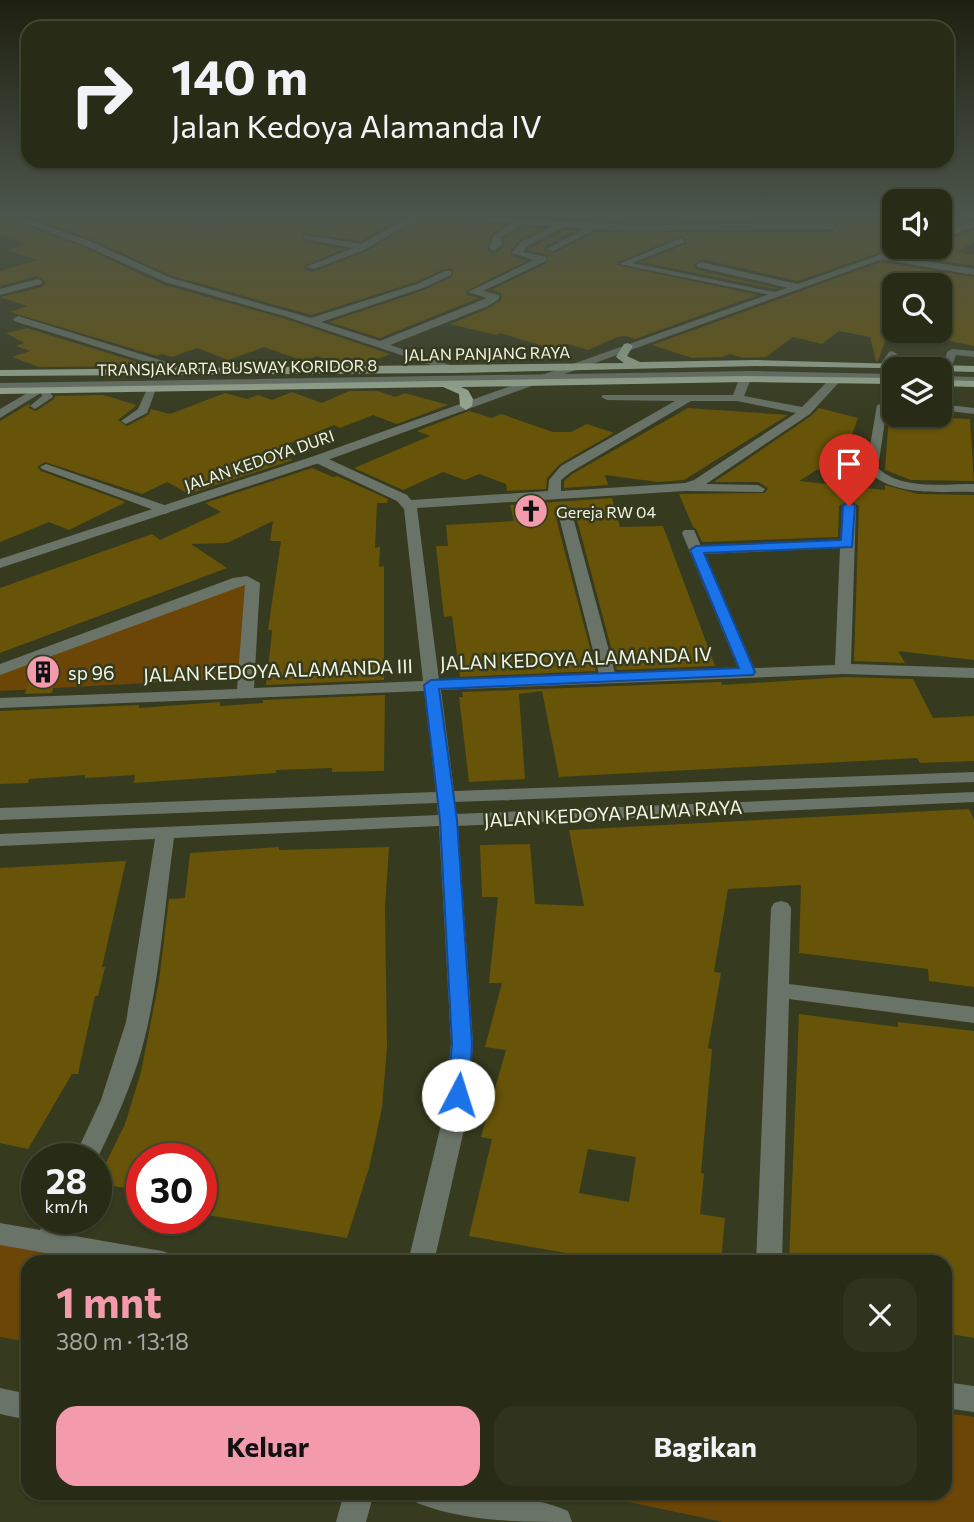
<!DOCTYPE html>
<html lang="id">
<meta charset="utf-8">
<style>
:root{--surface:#282c16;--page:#30341f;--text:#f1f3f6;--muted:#a5a7a1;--line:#444835;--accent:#f39aac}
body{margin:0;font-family:Commissioner,sans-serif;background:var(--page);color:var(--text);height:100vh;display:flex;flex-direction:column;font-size:26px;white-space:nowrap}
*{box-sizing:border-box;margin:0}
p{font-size:23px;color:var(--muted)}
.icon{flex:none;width:38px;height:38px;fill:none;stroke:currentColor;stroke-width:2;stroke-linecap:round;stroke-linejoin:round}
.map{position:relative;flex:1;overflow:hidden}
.drawer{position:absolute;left:21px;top:1255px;width:931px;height:245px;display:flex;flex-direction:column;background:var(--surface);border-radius:21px;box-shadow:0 2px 5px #0004,0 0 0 2px var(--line)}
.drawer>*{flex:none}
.banner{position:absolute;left:21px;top:21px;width:933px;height:147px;border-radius:21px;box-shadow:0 2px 5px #0004,0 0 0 2px var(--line);background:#282c16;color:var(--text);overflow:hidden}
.controls{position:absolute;left:882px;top:189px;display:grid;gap:14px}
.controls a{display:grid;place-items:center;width:70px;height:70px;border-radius:14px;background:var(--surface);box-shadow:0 2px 5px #0004,0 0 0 2px var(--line);font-size:35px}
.speed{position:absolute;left:21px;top:1143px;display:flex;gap:14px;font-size:35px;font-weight:700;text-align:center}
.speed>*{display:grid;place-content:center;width:91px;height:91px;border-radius:50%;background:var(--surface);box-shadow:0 2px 5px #0004,0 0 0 2px var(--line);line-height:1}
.speed small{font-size:18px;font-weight:400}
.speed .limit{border:10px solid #d22;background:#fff;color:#111}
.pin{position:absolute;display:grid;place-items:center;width:60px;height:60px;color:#fff;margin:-72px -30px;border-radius:50% 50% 50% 0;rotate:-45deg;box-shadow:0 0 7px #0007}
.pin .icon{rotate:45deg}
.me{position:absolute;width:77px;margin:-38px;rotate:5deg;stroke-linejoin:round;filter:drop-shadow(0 0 5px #0008)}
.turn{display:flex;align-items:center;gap:24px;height:147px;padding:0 35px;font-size:32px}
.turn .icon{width:91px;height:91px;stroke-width:2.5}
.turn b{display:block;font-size:49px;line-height:60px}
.round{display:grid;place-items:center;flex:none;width:74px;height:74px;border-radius:21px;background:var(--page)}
.overview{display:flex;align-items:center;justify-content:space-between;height:119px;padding:0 35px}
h1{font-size:42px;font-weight:700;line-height:52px;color:var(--accent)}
.primary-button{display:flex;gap:14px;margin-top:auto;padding:14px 35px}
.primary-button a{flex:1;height:80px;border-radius:21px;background:var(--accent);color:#111;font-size:28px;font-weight:700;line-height:80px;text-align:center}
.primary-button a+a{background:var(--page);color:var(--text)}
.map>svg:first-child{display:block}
</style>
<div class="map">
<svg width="974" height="1522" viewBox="0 0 974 1522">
<rect width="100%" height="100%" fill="#363a1e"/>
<!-- green -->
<path fill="#6c4606" d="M248,577L240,678L0,691V668Z
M0,1227L192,1262H28V1342L0,1337Z
M945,1413L974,1417V1522H723L586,1493H945Z"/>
<!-- building -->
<path fill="#675408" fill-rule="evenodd" d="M0,216L85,248L164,285L283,318L390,354L368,363L341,364L317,356L304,361L264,347L228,360L197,348L172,357L162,354L157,356L10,312L27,306L0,297L42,287L46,282L37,276L0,286V271L37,260L7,250L25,244L0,235Z
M28,216H207L201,222L208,225L226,216H405L361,241L302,233L304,242L344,249L304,266L305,270L313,272L365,252L424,216L504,225L491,235L487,249L494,254L504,247V238L524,227L543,228L520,240L510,251L511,256L527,261L466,291L467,295L479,298L380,338L329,322L424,290L452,277L453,269H444L416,282L311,315L172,276L93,240Z
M526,216H894L895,247L797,281L702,259L693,265L697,270L778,288L775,289L641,262L686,244L687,240L681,236L618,262L617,265L758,295L635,339L625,336L618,337L588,350L567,344L553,349L500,333L496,335L450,324L489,308L502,299L501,293L491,290L547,263L548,255L527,250L565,230H576L545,247L544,250L554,253L596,232H831L838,226L831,220L629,222Z
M940,216H974V219L940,230Z
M974,230V242L956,252L974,255V266L902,255L918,247H940V241Z
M881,262L974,277V346L940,339V285H894V316L878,361H876L870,337L839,331L822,344L793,337L766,357L743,358L730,354L722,357L692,358L652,345Z
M27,328L140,363L133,366L39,367L12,357L30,351L16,346L24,343L6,333Z
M349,391H378L395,397L405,393L448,405L397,424L373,415L340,428L334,425L271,451L293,460L189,494L167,482L142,494L45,462L37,467L41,471L126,502L69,530L49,522L0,542V421L30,403L29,408L36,411L54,399L55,396L103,395L137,405L118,420L127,426L148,415L151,409L170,414L225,393L247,399L258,395L272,400L292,392L322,403Z
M688,408L788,415L684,480L658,482L605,475L608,485L564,488V481L572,474Z
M819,408L858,418L846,452L799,481L885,490V485L918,494L974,495V660L898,651L905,663L854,661L859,506L850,500L839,506L838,537L702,542L696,529L693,527L679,494L765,493L768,488L758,482H714L811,416Z
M469,411L492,418L501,414L553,432H571L587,424L614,433L560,464L547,478L546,489L507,491L506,484L479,474L465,480L443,472L403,490L354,468L430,436L417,431Z
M889,415L970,419L974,481L911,480L885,470Z
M312,468L333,477L337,476L388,499L387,503H377L375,548L380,547L379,567L384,566V680L266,685L271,642L272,630H268L281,541H270L273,521L227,543L191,544L227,568L0,653V588L152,534L160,540L221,512L205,503Z
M612,498L620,527L663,526L715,666L617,670L576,516L565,511L556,518L596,671L460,677L452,616L444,617L436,546H448L446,525L514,521L510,505Z
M57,668L52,693L25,694L32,669Z
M845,677L913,679L933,718L974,716V761L920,763L917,758L559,777L542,691L519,694L525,779L469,782L459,697H463L462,692L721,682L722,685Z
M385,695L384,771L332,772V768L276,770V773L134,783L135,775L85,778V775L29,779L28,783L0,784V711L139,705V708L220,702V706L263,703V700Z
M969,809L974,819V987L929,981L928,969L799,953L801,885L728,889L714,972L721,973L708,1048L712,1049L701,1173L704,1174L700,1214L725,1218L721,1262H582L583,1256L469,1236L492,1139L481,1137L506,1050L485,1047L502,983H489L498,897H482L480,845L530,844L535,904L584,906L569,830ZM588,1149L636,1157L629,1202L579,1193Z
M279,847V850L389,847L385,907L387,1047L382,1108L369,1168L347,1238L201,1214V1158H142V1191L96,1183L125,1124L141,1072L159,981L169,899L185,898L190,853Z
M126,861L102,967H105L98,996H95L78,1074H72L28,1149L0,1143V868Z
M799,1014L898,1027V1022L974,1031V1338L945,1333V1262H789Z"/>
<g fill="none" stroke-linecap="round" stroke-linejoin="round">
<!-- service -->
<path fill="#6a7367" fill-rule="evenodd" d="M213,216H224L207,223L203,221Z
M592,225L599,227L553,251L546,249Z
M682,238L685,242L632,263L779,293L775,296L619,264Z
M952,349L974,351V357L956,355L950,370H942L947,352Z
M892,351L897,354L890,365L881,367L880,365L889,352Z
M751,371L894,374V380L751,377L154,387L156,389L147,413L126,424L121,421L138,409L148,387L48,388L53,397L35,409L30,406L42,396L40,388L0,389V383Z
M940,376L974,377V383L940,382Z
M894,400V406L887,407L878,468C900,490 945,484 974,484V492C941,491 893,497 868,471L866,469L877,405Z
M940,404L974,408V414L940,410Z
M46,464L170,507L172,510L166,514L162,513L42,469L40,467Z"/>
<!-- minor -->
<path fill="#6a7367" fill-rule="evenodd" d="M7,216H20L92,242L171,278L311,318L417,284L445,271H451V275L423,288L321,322L380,341L487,298L468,292L534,260L512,253L521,242L553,226L523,224L501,237L502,245L494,251L489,248L493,236L512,223L434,216H481L629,225L831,223L835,226L831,229L629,231L564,227L527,246L523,252L546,257V261L483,291L499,295V299L488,306L390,345L459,368L461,370L455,373L284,316L165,282L86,246Z
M411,216H422L364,250L314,269L306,267L353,248L304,239V235L361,244Z
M882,254L974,269V275L879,259V255Z
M701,262L797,284L802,287L797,290L698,267L696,265Z
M38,279L43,282L41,284L0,295V289Z
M18,316L186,368L188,370L178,372L14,321L13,319Z
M745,376L751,379L744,396L802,407L832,377L842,379L810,414L706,484L758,485L765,489L763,492L685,491L417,508L439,680L599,674L559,517L566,513L573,517L615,673L738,668L682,533L684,530H694L701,546L841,540L842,506L849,502L856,506L851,664L974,668V678L843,674L441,690L454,791L974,772V782L455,802L456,814L974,792V802L458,826L473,1043L468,1112L434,1262H408L444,1112L451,1043L439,826L174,838C164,909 159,995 138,1062C127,1096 112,1129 96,1161V1158H74L101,1100L126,1022L155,839L0,846V834L438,815L437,803L0,820V808L436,792L424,691L0,708V698L237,689L245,585L0,675V664L233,578L247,576L260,583L254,688L423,681L404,509L397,501L314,462V456H322L407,495L411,500L548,491L549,480L561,466L675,401L607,400L601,397L603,395H733L739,379ZM691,401H737L796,413L694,480L685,483L561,491V480L571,472ZM840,548L835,665L754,668L705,554Z
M34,389L44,391L0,418V409Z
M781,901L788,903L791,908L789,984L974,1007V1023L789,999L782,1262H756L771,908L774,903Z
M46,1218H70L63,1234L162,1251L171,1254L175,1262H97L0,1245V1223L40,1230Z
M945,1382L974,1386V1412L945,1408Z
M0,1388L28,1394V1420L0,1414Z
M344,1493H374L366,1522H336Z
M412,1493C464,1491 519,1491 568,1511L572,1522C519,1522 466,1522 417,1503Z"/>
<!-- tertiary -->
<path fill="#6a7367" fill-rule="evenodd" d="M974,221V227L940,239V233Z
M902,247H915L322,462L0,568V559L314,456Z"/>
<!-- primary -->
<path fill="#9cad96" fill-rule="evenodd" d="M628,343L633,346L627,356L640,362L756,360L974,366V372L940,371V369L756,366L455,373L0,376V370L624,363L616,357L624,344Z
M745,376L894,378V384L745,382L461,387L468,390L473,399L472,406L466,410L460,406L459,394L443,387L0,394V388Z
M940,380L974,381V387L940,386Z"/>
</g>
<!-- sky -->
<linearGradient id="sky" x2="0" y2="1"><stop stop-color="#1e2010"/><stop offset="0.5" stop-color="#4c554c"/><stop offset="1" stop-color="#4c554c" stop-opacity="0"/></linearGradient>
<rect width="974" height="429" fill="url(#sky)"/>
<!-- route -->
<path fill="#1a73e8" stroke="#114b97" stroke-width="2" d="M849,502L855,506L852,547L704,553L755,672L753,675L439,689L457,820L472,1043L469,1095L466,1100L458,1103L451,1100L448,1095L452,1043L440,820L424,685L431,680L739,668L690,550L696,546L841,540L843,506Z"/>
<!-- icons -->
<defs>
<g id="church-disc" transform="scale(1.75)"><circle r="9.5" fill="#f39aac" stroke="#363a1e"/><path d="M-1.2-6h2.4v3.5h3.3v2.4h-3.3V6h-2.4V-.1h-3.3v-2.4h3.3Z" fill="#111"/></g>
<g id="building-disc" transform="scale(1.75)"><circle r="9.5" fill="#f39aac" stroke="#363a1e"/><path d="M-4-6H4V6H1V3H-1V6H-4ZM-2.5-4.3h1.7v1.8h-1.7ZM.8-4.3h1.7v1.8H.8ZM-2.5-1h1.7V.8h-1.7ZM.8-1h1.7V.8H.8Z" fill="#111"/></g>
</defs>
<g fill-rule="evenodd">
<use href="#church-disc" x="531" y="511"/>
<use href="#building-disc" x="43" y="672"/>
</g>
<g text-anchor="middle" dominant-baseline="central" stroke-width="5" stroke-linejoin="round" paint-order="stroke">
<!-- far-street labels -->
<g font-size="16" fill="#f1f5e4" stroke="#363a1e">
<text transform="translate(487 353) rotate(-1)">JALAN PANJANG RAYA</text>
<text transform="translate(237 367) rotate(-1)">TRANSJAKARTA BUSWAY KORIDOR 8</text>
<text transform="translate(259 460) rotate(-19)">JALAN KEDOYA DURI</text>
</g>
<!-- far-poi labels -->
<g font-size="16" fill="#f1f5e4" stroke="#363a1e" text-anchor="start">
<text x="556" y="511">Gereja RW 04</text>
</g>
<!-- street labels -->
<g font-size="19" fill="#f1f5e4" stroke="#363a1e">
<text transform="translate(576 658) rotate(-2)">JALAN KEDOYA ALAMANDA IV</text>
<text transform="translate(278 670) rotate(-2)">JALAN KEDOYA ALAMANDA III</text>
<text transform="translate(613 813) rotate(-3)">JALAN KEDOYA PALMA RAYA</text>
</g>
<!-- poi labels -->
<g font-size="19" fill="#f1f5e4" stroke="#363a1e" text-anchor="start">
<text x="68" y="672">sp 96</text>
</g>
</g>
</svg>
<div class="controls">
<a><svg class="icon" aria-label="sound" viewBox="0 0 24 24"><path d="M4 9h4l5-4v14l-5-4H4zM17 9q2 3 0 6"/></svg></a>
<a><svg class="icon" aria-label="search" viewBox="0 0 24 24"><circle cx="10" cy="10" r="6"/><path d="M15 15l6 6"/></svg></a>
<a><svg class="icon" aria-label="layers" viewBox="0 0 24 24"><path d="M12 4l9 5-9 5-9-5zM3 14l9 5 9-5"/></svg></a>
</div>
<div class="speed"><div>28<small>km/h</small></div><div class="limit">30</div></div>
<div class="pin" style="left:849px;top:506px;background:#d93025"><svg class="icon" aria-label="arrive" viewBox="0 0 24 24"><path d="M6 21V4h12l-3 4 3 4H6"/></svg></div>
<svg class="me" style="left:458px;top:1095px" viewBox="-20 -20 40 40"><circle r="19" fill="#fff"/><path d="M0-13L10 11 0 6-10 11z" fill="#1a73e8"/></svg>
<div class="banner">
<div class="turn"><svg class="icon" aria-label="right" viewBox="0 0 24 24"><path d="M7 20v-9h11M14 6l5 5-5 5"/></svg><div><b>140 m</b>Jalan Kedoya Alamanda IV</div></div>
</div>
<section class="drawer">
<div class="overview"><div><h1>1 mnt</h1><p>380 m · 13:18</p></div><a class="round"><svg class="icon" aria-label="close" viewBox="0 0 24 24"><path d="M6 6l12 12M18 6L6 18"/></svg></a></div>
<div class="primary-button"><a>Keluar</a><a>Bagikan</a></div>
</section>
</div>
